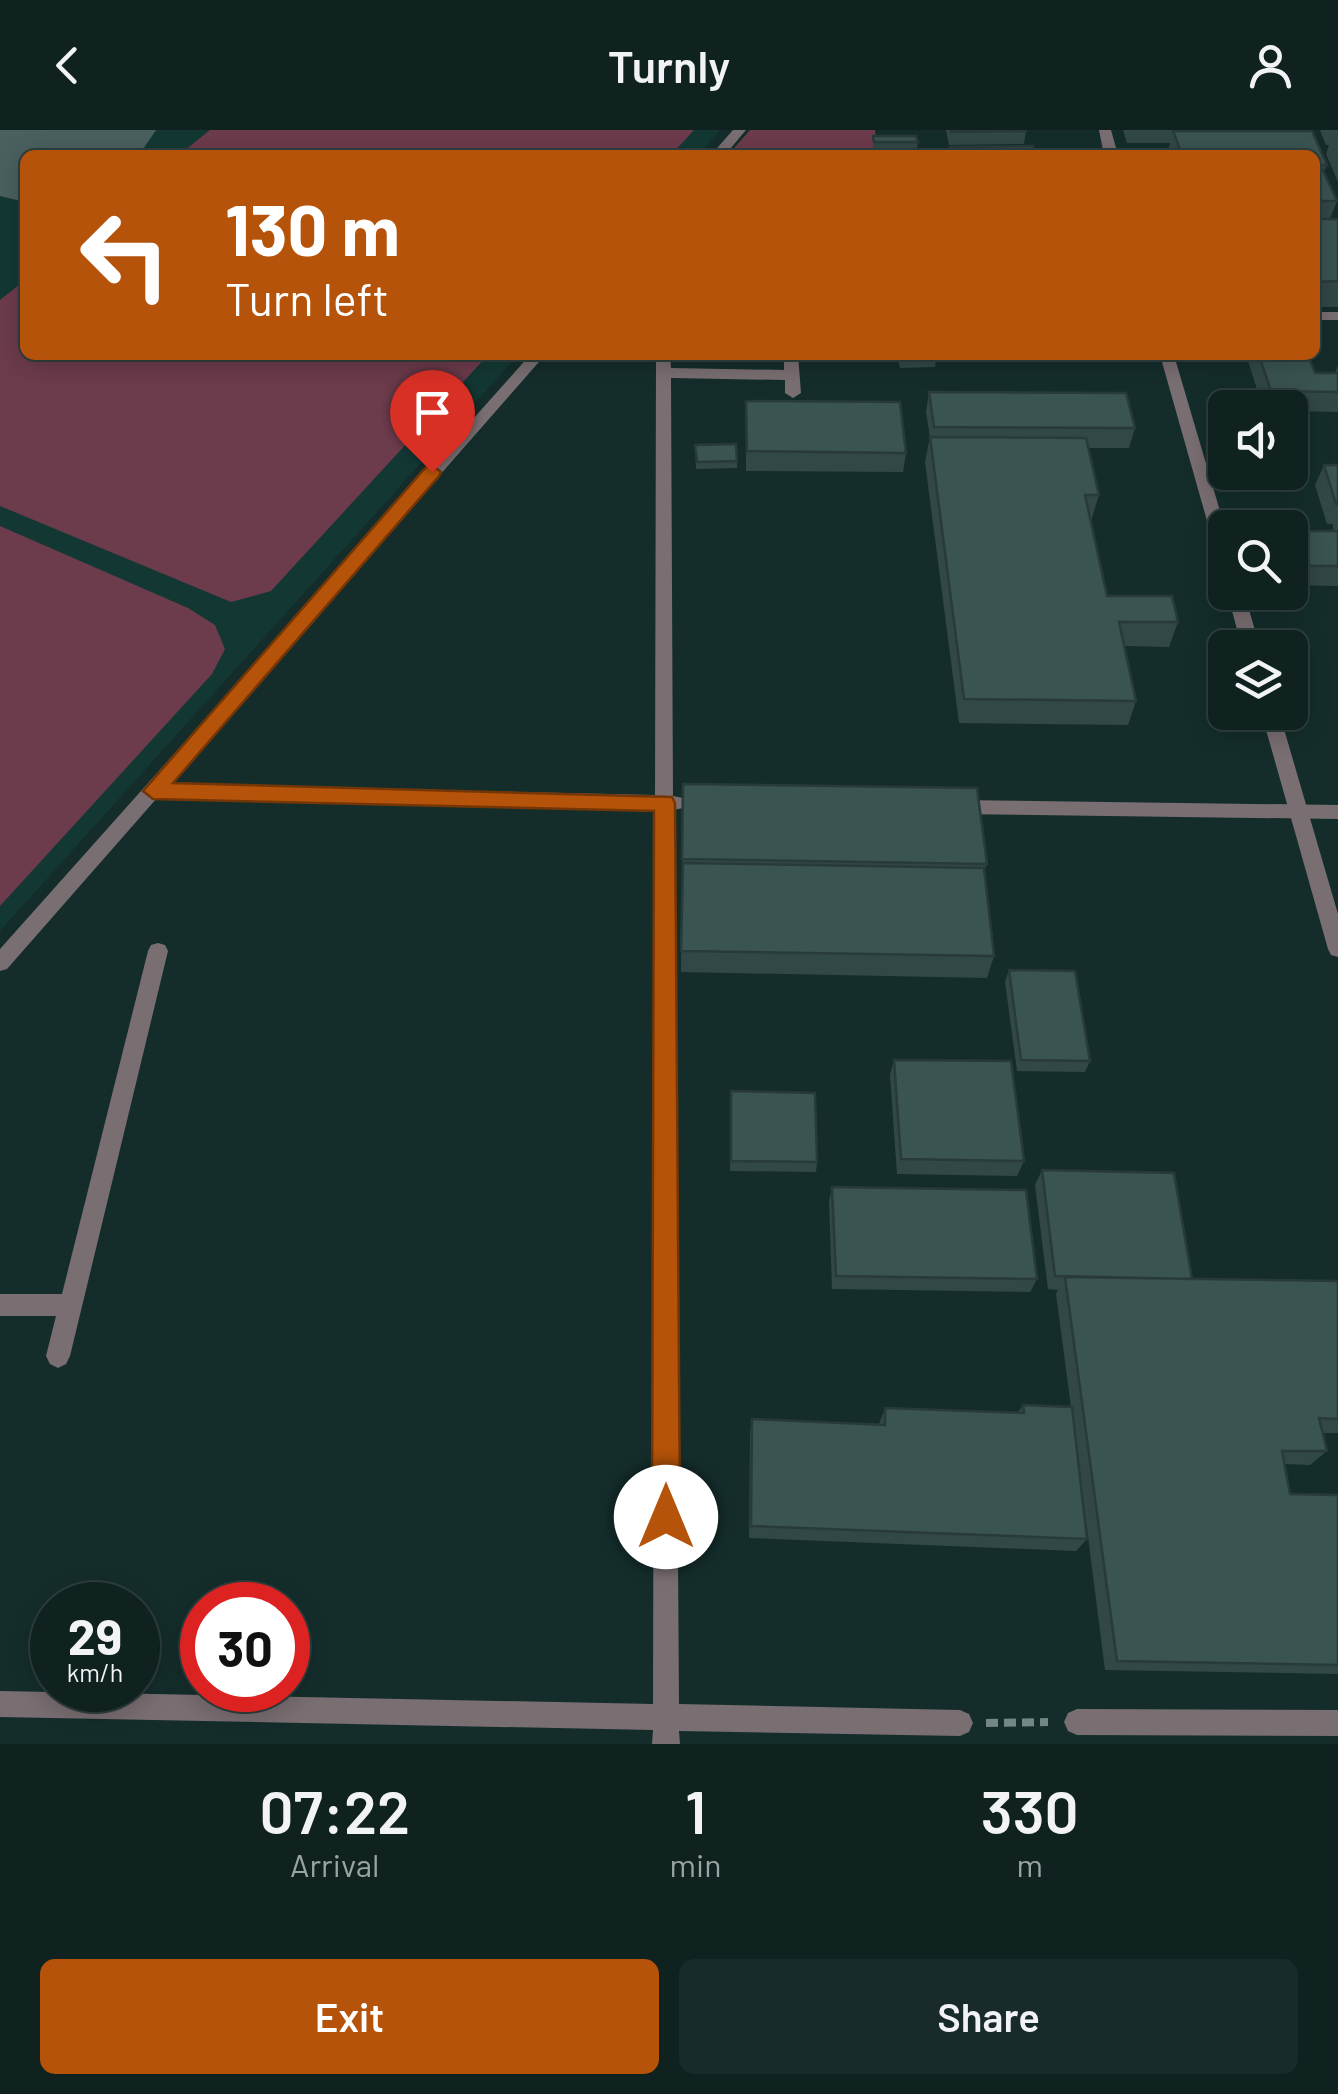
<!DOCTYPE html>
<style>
:root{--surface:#0f2220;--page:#182a29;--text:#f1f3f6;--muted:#9ba4a5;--line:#2f3f3e;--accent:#b45309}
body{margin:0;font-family:Barlow,sans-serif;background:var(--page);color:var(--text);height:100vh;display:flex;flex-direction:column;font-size:38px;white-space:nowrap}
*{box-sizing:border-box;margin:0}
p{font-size:32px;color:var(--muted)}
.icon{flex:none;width:55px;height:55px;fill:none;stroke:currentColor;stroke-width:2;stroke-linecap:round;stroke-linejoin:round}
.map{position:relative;height:1614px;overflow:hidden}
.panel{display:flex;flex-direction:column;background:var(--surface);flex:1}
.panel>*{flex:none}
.banner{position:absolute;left:20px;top:20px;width:1300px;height:210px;border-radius:15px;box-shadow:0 5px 25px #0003,0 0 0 2px var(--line);background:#b45309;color:#fff;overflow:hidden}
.fabs{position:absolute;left:1208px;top:260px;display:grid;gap:20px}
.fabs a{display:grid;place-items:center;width:100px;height:100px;border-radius:15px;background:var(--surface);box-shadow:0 5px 25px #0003,0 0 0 2px var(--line);font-size:50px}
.speed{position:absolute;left:30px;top:1452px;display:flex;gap:20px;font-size:50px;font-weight:700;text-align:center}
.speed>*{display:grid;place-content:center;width:130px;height:130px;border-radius:50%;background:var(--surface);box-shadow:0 5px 25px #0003,0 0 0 2px var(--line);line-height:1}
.speed small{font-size:25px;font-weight:400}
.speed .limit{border:15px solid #d22;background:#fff;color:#111}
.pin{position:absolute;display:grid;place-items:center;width:85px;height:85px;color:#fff;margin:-102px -42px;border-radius:50% 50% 50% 0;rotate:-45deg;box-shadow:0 0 10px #0007}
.pin .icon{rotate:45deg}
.me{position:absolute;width:110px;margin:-55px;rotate:0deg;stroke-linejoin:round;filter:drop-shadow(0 0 8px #0008)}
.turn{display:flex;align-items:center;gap:35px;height:210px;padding:0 40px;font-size:45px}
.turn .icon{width:130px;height:130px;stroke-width:2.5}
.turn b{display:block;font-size:70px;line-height:85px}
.eta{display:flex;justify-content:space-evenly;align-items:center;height:170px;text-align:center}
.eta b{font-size:60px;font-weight:600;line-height:70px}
.cta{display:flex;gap:20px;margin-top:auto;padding:20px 40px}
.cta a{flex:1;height:115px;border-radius:15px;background:var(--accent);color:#fff;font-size:40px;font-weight:600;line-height:115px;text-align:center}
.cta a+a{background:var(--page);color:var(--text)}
header{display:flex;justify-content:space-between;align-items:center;height:130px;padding:0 40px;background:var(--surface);font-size:45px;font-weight:600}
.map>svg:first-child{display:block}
</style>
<header><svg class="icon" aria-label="back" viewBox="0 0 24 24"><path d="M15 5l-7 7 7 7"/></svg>Turnly<svg class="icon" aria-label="person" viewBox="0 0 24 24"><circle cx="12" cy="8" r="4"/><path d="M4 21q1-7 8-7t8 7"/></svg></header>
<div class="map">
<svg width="1338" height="1614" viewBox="0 0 1338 1614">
<rect width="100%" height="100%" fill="#142d2b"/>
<!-- built -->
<path fill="#133834" d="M0,0H720L698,25H25V225H518L0,801Z"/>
<!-- green -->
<path fill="#6c3b4c" d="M210,0H694L671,25H179Z
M750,0H875L878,25H728Z
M25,150V225H488L271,461L231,472L0,376V170Z
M0,396L188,478L215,495L225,519L212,544L0,776Z"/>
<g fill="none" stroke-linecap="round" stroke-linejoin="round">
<!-- runway -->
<path fill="#49605e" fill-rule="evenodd" d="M0,0H156L139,25H25V72L0,66Z"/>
<!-- path -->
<path stroke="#738785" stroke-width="8" stroke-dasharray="12 6" stroke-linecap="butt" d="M986,1593L1048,1592"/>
<!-- minor -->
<path fill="#796e72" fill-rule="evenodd" d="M733,0H746L725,25H711Z
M1315,182H1338V190H1315Z
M530,225H545L169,654L655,665L656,225H670L671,238L784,240V225H798L801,263L793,268L785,263V250L671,248L673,666L683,668L685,673L683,678L673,680L679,1574L960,1580L969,1584L973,1593L969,1602L960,1606L679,1601L680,1614H652L653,1600L0,1587V1561L653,1574L655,680L157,668L7,839L0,841V819Z
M955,670L1338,675V689L955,684L946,677Z
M158,813L165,815L168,821L70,1226L66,1234L58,1238L50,1234L46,1226L56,1186H0V1164H62L148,821L151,815Z
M1077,1579L1338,1580V1606L1077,1605L1068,1601L1064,1592L1068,1583Z"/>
<!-- tertiary -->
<path fill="#796e72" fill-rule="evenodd" d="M1099,0H1111L1118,25H1104Z
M1160,225H1174L1225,398V432L1217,426Z
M1227,462H1244L1260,518H1242Z
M1261,582H1279L1338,784V827L1331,825L1328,819Z"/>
</g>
<!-- wall -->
<path fill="#324846" d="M946,0H1026L1024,14L949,15Z
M1123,0H1310L1327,35L1324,42L1337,71L1330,89H1338V177H1315V25H1170L1168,21L1170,13H1127Z
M1320,0H1338V52L1326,24L1329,15H1326Z
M873,6L918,12L917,19H873Z
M897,225H937L935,237L900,238Z
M1250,225H1308L1315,243H1335L1338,235V282L1290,281V278H1263L1248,231Z
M929,262L1135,298L1129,318H1088L1099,365L1091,391L1107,466L1178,492L1169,517L1125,516L1136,571L1128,595L959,593L925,332L930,307L926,282Z
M746,271L906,323L903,342L746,341Z
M695,315L737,331V338L696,339Z
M1324,335H1338V456L1290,455V401H1333V394H1327L1315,355Z
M683,654L987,734L984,741L994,826L987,848L681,842Z
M1009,840L1090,931L1085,942L1017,941L1005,852Z
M894,930L1024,1031L1017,1046L897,1044L890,945Z
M731,972L817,1032L816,1042L730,1041Z
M1042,1040L1192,1149L1338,1151V1303H1323L1327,1321L1310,1335L1284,1334L1290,1364L1338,1365V1544L1105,1540L1080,1344L1087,1409L1076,1421L749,1408L750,1304L752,1289L879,1294L885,1278L1018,1282L1023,1275L1071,1277L1056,1164L1058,1160L1048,1159L1035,1055Z
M832,1057L1037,1149L1030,1162L832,1159L829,1071Z"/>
<!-- building -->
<path fill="#3a5451" stroke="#293b39" stroke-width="2.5" d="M951,0H1026V1L951,2Z
M1173,1H1312L1327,35H1315V25H1182Z
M873,6H916L918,12H874Z
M1033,16L1035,25H952L950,17Z
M1315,40H1323L1337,71H1315Z
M1315,89H1338V151L1315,152Z
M1259,225H1308L1315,243H1338V262L1271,261Z
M929,262L1126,263L1135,298L934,297Z
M746,271L900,272L906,323L747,321Z
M930,307L1086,308L1099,365H1085L1107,466H1172L1178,492H1119L1136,571L964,569Z
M736,314L737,331L697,332L695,315Z
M1324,335H1338V374H1336Z
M1290,401H1338V436H1294L1290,423Z
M683,654L977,658L987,734L682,729Z
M683,733L984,738L994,826L681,821Z
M1009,840L1075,841L1090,931L1021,930Z
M894,930L1011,931L1024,1031L901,1029Z
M731,961L815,963L817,1032L731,1031Z
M1042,1040L1174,1043L1192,1149L1055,1146Z
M832,1057L1026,1060L1037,1149L836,1146Z
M1065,1147L1338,1151V1289L1319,1288L1327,1321H1282L1290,1364L1338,1365V1535L1117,1531Z
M1023,1275L1072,1277L1087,1409L751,1396L752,1289L885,1295V1278L1024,1283Z"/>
<!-- route -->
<path fill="#b45309" stroke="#753606" stroke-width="2.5" d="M432,335L441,342L439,346L173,653L672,667L675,673L680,1387L676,1397L666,1401L656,1397L652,1387L654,681L153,669L143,661L426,337Z"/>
</svg>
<div class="fabs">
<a><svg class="icon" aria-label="sound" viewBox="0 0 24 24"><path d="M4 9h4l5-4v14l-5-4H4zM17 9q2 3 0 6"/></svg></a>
<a><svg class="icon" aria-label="search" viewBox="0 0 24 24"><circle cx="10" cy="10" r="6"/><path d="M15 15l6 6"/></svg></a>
<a><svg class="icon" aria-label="layers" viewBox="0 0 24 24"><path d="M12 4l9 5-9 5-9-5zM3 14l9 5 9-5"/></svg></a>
</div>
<div class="speed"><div>29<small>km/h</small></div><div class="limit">30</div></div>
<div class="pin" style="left:432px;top:342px;background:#d93025"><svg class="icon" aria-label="arrive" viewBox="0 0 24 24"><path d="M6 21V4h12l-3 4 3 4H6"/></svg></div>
<svg class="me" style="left:666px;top:1387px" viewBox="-20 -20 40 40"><circle r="19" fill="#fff"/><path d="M0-13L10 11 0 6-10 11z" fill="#b45309"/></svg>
<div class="banner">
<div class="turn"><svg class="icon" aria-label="left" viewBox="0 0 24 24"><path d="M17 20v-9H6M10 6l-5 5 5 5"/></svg><div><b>130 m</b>Turn left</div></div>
</div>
</div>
<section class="panel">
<div class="eta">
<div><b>07:22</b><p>Arrival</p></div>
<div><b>1</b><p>min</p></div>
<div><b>330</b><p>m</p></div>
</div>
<div class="cta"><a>Exit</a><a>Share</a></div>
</section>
